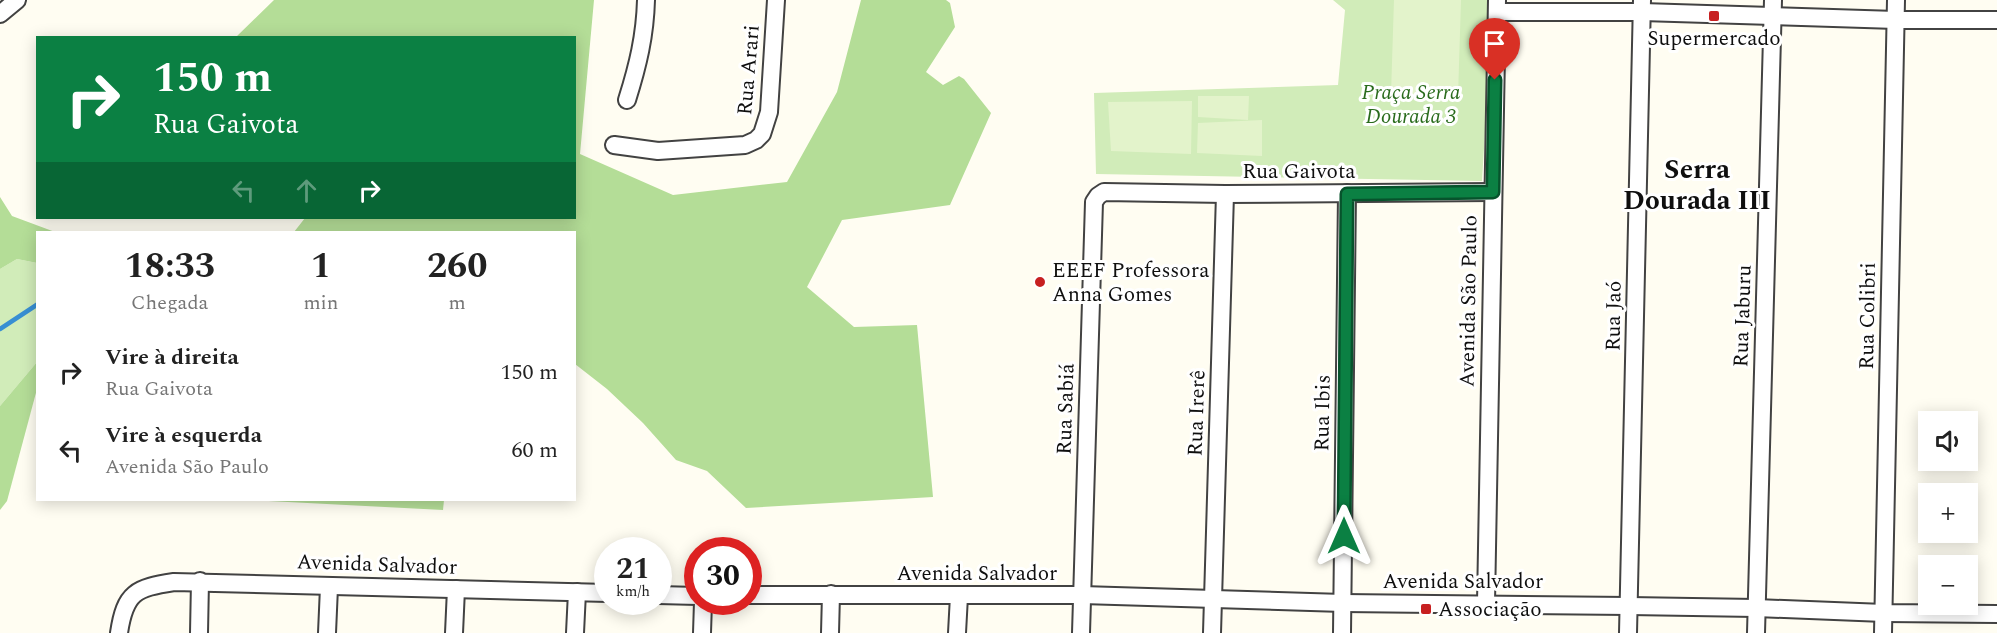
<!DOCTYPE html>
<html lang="pt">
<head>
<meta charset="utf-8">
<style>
  :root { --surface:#fff; --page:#f6f6f6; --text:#222; --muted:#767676 }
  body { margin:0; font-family:Spectral,serif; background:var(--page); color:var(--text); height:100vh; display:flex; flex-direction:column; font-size:22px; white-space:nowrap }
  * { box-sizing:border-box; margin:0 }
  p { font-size:20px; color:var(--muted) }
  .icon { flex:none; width:33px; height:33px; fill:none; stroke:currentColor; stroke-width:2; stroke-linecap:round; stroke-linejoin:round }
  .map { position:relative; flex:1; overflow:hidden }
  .sheet { position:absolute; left:36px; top:231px; width:540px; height:270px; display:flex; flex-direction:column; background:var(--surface); border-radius:0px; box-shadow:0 3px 15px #0003 }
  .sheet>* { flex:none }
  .hud { position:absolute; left:36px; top:36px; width:540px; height:183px; border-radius:0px; box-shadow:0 3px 15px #0003; background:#0b8043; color:#fff; overflow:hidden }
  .tools { position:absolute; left:1918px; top:411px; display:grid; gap:12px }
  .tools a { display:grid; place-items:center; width:60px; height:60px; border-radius:0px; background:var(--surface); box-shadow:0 3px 15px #0003; font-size:30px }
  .speed { position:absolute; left:594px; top:537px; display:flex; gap:12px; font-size:30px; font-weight:700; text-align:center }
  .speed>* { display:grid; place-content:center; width:78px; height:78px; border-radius:50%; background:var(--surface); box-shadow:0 3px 15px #0003; line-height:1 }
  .speed small { font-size:15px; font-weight:400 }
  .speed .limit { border:9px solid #d22; background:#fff; color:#111 }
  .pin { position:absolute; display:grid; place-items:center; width:51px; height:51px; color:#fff; margin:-62px -26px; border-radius:50% 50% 50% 0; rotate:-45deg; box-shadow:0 0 6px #0007 }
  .pin .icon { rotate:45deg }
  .me { position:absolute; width:66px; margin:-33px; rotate:0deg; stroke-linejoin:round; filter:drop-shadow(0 0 4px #0008) }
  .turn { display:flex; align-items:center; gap:21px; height:126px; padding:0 18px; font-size:27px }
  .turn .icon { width:78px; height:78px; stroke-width:2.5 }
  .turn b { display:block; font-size:42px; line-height:51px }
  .lanes { display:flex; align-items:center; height:57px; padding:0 18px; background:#0003; justify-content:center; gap:30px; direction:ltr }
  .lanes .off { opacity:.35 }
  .eta { display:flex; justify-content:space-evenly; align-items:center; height:102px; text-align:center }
  .eta b { font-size:36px; font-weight:700; line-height:42px }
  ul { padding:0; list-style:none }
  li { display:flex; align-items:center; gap:18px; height:78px; padding:0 18px }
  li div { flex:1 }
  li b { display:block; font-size:22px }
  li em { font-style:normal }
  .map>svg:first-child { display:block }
</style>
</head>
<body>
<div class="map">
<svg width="1997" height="633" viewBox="0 0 1997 633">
  <rect width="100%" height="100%" fill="#fffdf2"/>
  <g fill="#d1ecb9">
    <polygon points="1333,0 1493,0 1482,181 1096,174 1094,93 1338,85 1345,10"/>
    <polygon points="17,259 37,263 37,362 0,406 0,269"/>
  </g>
  <g fill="#b4dd97">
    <polygon points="274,0 594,0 580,154 673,195 787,182 837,92 861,0 946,0 950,3 955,27 926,72 943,85 959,76 964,79 991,113 950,205 842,220 807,287 854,327 917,325 933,497 746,508 707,471 676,460 643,423 607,389 575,364 574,232 294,232 305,218 574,218 574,38 236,37"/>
    <polygon points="0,197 12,216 55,232 38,232 37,263 17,259 0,269"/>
    <polygon points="37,362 37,389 7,501 0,510 0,406"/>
    <polygon points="251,500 444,500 443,510"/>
  </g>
  <g fill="#e3f3cb">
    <polygon points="1394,0 1461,0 1458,97 1391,94"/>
    <polygon points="1198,96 1249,96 1248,120 1198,117"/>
    <polygon points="1192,101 1191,154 1111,151 1108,102"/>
    <polygon points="1262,120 1262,156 1197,153 1198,123"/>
  </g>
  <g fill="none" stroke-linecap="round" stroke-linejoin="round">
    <polyline stroke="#388fd3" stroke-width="4.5" points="0,329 38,304"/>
    <g stroke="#424242" stroke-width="20">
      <g id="minor">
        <polyline points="1497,12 1642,12 1896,20 1997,20"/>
        <polyline points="0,14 17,0"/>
        <path d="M 627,100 C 638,65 645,36 646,0"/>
        <polyline points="614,145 658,151 745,145 756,140 762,134 769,112 776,0"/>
        <polyline points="658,595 698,596"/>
        <polyline points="748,595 1082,595 1343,603 1629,606 1756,608 1884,613 1997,614"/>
        <polyline points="1486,603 1497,0"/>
        <path d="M 119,633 C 125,592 136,588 174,582 L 608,593"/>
        <polyline points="199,633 200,581"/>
        <polyline points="327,633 329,587"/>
        <polyline points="454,633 456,589"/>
        <polyline points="575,633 577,592"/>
        <polyline points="702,633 703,602"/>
        <polyline points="830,633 831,594"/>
        <polyline points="957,633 959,596"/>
        <polyline points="1081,633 1094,202 1098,196 1104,192 1225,194 1493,192"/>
        <polyline points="1212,633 1225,194"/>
        <polyline points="1342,633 1347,193"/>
        <polyline points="1628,633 1642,0"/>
        <polyline points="1756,633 1773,0"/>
        <polyline points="1883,633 1896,0"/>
      </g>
    </g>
    <use href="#minor" stroke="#fff" stroke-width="16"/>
  </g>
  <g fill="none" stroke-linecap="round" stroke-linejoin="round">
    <g stroke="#07532c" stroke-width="15">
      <polyline id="route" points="1344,536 1347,194 1493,192 1495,80"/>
    </g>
    <use href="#route" stroke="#0b8043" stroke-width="10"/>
  </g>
  <g fill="#c72021" stroke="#fff" stroke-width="2">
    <rect x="1708" y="10" width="12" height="12" rx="3"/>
    <circle cx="1040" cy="282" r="6"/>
    <rect x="1420" y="603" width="12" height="12" rx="3"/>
  </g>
  <g text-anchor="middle" stroke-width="6" stroke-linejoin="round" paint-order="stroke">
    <g font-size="21" fill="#0f0f0f" stroke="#fff" text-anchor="start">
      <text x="1714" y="45" text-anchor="middle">Supermercado</text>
      <text x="1052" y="277">EEEF Professora<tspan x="1052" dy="24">Anna Gomes</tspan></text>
      <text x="1438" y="616">Associação</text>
    </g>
    <g font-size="21" fill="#0f0f0f" stroke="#fff">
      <text transform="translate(748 70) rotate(-85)" y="7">Rua Arari</text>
      <text x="1299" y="178">Rua Gaivota</text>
      <text transform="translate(1468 301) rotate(-89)" y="7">Avenida São Paulo</text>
      <text transform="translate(1613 316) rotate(-89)" y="7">Rua Jaó</text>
      <text transform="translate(1742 316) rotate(-88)" y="7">Rua Jaburu</text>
      <text transform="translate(1867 316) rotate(-89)" y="7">Rua Colibri</text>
      <text transform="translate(1065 409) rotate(-88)" y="7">Rua Sabiá</text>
      <text transform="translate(1196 413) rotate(-88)" y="7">Rua Irerê</text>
      <text transform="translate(1322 413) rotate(-89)" y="7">Rua Ibis</text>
      <text transform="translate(377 564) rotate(2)" y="7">Avenida Salvador</text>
      <text x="977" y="580">Avenida Salvador</text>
      <text x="1463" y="588">Avenida Salvador</text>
    </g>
    <g font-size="21" font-style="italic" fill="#296b1c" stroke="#fff">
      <text x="1411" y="99">Praça Serra<tspan x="1411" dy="24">Dourada 3</tspan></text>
    </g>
    <g font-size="27" font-weight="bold" fill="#0f0f0f" stroke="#fff">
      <text x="1697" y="178">Serra<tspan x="1697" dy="31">Dourada III</tspan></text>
    </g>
  </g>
</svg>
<div class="tools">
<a><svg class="icon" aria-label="sound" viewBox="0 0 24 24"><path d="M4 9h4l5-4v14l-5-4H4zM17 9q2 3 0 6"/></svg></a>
<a>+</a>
<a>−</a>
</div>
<div class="speed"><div>21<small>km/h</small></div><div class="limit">30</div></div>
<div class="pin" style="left:1495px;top:80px;background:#d93025"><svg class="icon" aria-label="arrive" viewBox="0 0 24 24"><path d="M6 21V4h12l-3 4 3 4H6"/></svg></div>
<svg class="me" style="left:1344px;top:536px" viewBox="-20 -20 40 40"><path d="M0-17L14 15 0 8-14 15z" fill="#0b8043" stroke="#fff" stroke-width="4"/></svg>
<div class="hud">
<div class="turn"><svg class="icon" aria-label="right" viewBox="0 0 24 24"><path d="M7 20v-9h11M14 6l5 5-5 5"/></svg><div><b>150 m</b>Rua Gaivota</div></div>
<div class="lanes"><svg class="icon off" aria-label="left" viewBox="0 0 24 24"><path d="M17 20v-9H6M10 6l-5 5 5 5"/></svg><svg class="icon off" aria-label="ahead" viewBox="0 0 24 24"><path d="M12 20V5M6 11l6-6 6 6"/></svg><svg class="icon" aria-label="right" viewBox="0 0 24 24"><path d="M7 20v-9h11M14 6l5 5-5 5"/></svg></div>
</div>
<section class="sheet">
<div class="eta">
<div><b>18:33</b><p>Chegada</p></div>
<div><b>1</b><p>min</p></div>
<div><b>260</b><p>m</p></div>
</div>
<ul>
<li><svg class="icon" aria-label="right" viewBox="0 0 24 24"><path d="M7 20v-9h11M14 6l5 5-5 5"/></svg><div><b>Vire à direita</b><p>Rua Gaivota</p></div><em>150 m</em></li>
<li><svg class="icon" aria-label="left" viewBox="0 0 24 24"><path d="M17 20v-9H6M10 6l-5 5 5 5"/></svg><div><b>Vire à esquerda</b><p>Avenida São Paulo</p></div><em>60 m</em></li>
</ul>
</section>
</div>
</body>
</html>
